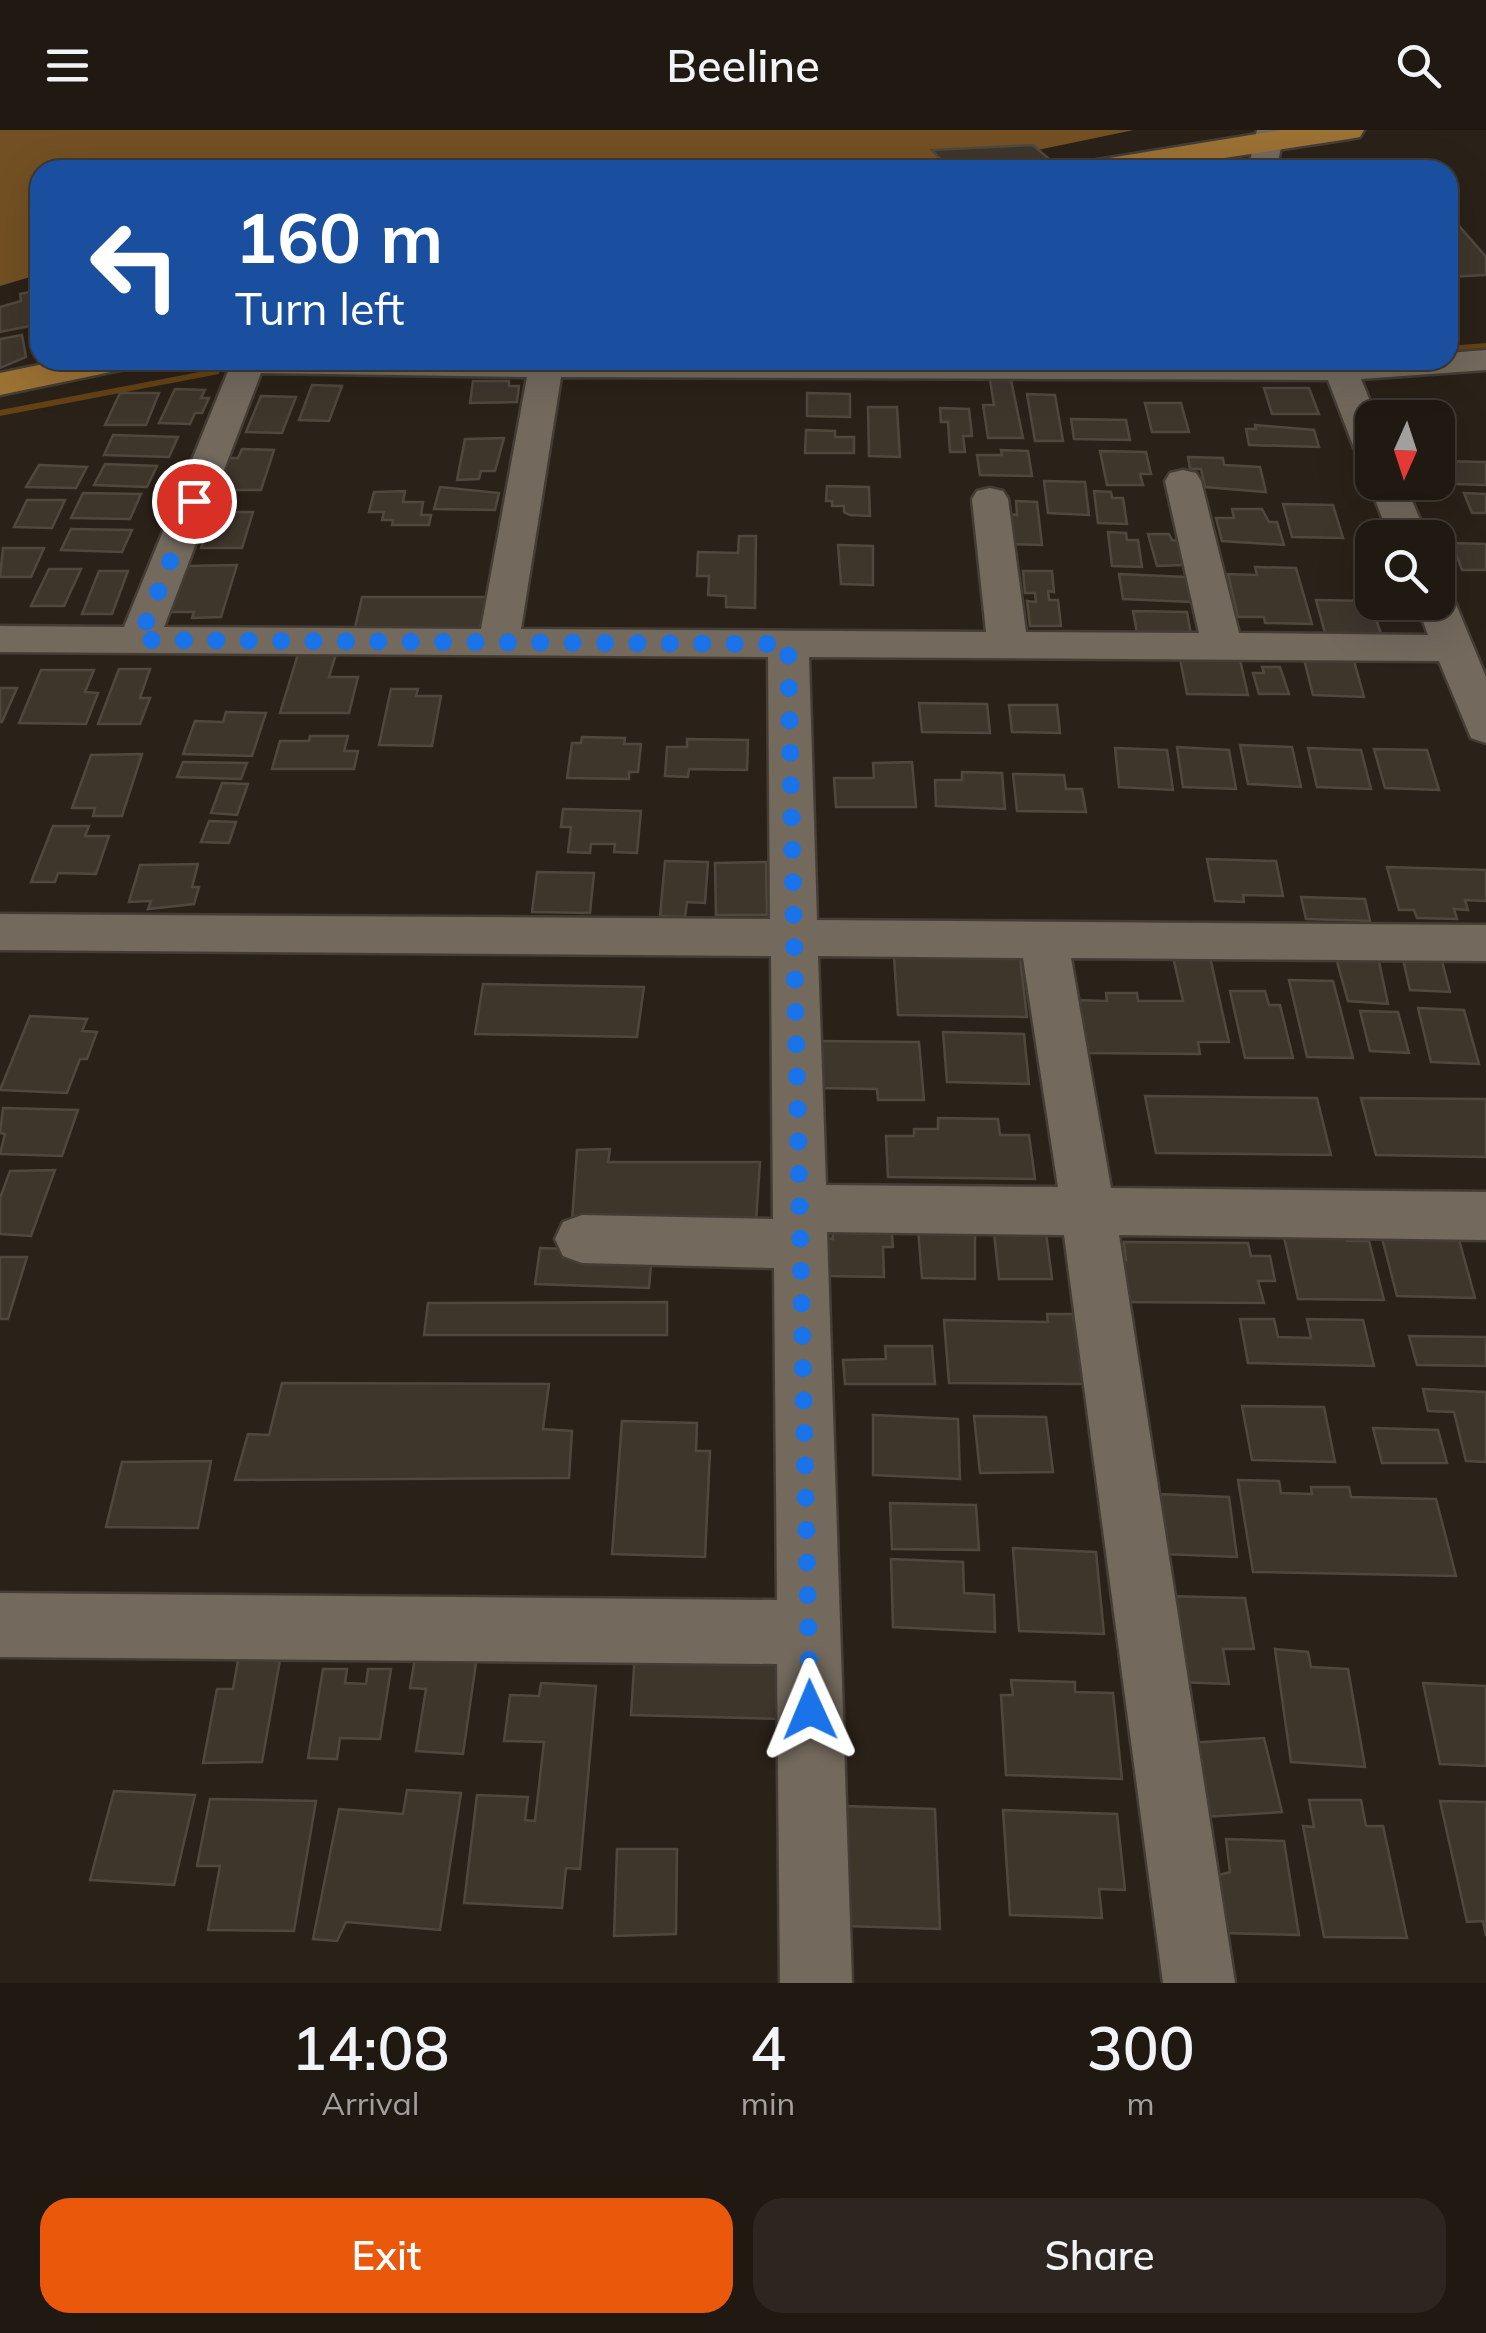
<!DOCTYPE html>
<html lang="en">
<head>
<meta charset="utf-8">
<style>
  :root { --surface:#201912; --page:#2d2620; --text:#f1f3f6; --muted:#a2a09f; --line:#3d3832; --accent:#ea580c }
  body { margin:0; font-family:Mulish,sans-serif; background:var(--page); color:var(--text); height:100vh; display:flex; flex-direction:column; font-size:38px; white-space:nowrap }
  * { box-sizing:border-box; margin:0 }
  p { font-size:32px; color:var(--muted) }
  .icon { flex:none; width:55px; height:55px; fill:none; stroke:currentColor; stroke-width:2; stroke-linecap:round; stroke-linejoin:round }
  .map { position:relative; height:1853px; overflow:hidden }
  .side { display:flex; flex-direction:column; background:var(--surface); flex:1 }
  .side>* { flex:none }
  .hud { position:absolute; left:30px; top:30px; width:1428px; height:210px; border-radius:30px; box-shadow:0 10px 40px #0002,0 0 0 2px var(--line); background:#1a4fa0; color:#fff; overflow:hidden }
  .needle { width:65px; rotate:183deg }
  .fabs { position:absolute; left:1355px; top:270px; display:grid; gap:20px }
  .fabs a { display:grid; place-items:center; width:100px; height:100px; border-radius:20px; background:var(--surface); box-shadow:0 10px 40px #0002,0 0 0 2px var(--line); font-size:50px }
  .pin { position:absolute; display:grid; place-items:center; width:85px; height:85px; color:#fff; margin:-42px; border:5px solid #fff; border-radius:50%; box-shadow:0 2px 10px #0007 }
  .me { position:absolute; width:110px; margin:-55px; rotate:359deg; stroke-linejoin:round; filter:drop-shadow(0 0 8px #0008) }
  .turn { display:flex; align-items:center; gap:35px; height:210px; padding:0 40px; font-size:45px }
  .turn .icon { width:130px; height:130px; stroke-width:2.5 }
  .turn b { display:block; font-size:70px; line-height:85px }
  .eta { display:flex; justify-content:space-evenly; align-items:center; height:170px; text-align:center }
  .eta b { font-size:60px; font-weight:600; line-height:70px }
  .button { display:flex; gap:20px; margin-top:auto; padding:20px 40px }
  .button a { flex:1; height:115px; border-radius:30px; background:var(--accent); color:#fff; font-size:40px; font-weight:600; line-height:115px; text-align:center }
  .button a+a { background:var(--page); color:var(--text) }
  header { display:flex; justify-content:space-between; align-items:center; height:130px; padding:0 40px; background:var(--surface); font-size:45px; font-weight:600 }
  .map>svg:first-child { display:block }
</style>
</head>
<body>
<header><svg class="icon" aria-label="menu" viewBox="0 0 24 24"><path d="M4 6h16M4 12h16M4 18h16"/></svg>Beeline<svg class="icon" aria-label="search" viewBox="0 0 24 24"><circle cx="10" cy="10" r="6"/><path d="M15 15l6 6"/></svg></header>
<div class="map">
<svg width="1486" height="1853" viewBox="0 0 1486 1853">
  <rect width="100%" height="100%" fill="#2a2118"/>
  <polygon fill="#725023" points="0,0 1134,0 942,40 40,40 40,144 0,156"/>
  <g fill="none" stroke-linecap="round" stroke-linejoin="round">
    <g fill="#644215" fill-rule="evenodd">
      <polygon points="1486,213 1486,219 1448,222 1448,216"/>
      <polygon points="215,239 219,240 219,244 0,286 0,280"/>
    </g>
  </g>
  <g fill="#3e352b" stroke="#51483d" stroke-width="2.5">
    <polygon points="1033,15 1057,36 1035,40 951,40 932,20"/>
    <polygon points="1448,83 1486,127 1486,145 1448,147"/>
    <polygon points="40,160 40,194 0,202 0,177 21,171 20,164"/>
    <polygon points="22,205 26,227 0,238 0,209"/>
    <polygon points="990,250 1011,250 1023,308 988,308 983,275 994,275"/>
    <polygon points="473,251 509,251 509,256 519,256 517,272 470,273"/>
    <polygon points="312,255 342,256 329,291 299,290"/>
    <polygon points="1264,258 1309,258 1319,284 1272,284"/>
    <polygon points="175,259 205,260 201,268 209,268 202,283 195,283 190,294 159,293"/>
    <polygon points="120,263 159,263 146,295 105,295"/>
    <polygon points="807,263 850,264 850,287 807,286"/>
    <polygon points="1027,264 1055,265 1063,311 1035,311"/>
    <polygon points="261,266 296,267 282,303 246,302"/>
    <polygon points="1145,273 1181,273 1189,302 1152,302"/>
    <polygon points="868,277 897,277 900,327 869,326"/>
    <polygon points="940,278 969,279 972,306 963,306 965,322 950,322 948,292 941,292"/>
    <polygon points="1071,289 1126,290 1130,310 1074,309"/>
    <polygon points="1255,295 1314,300 1319,317 1249,315 1246,299 1256,299"/>
    <polygon points="806,300 835,301 835,307 854,307 854,323 805,323"/>
    <polygon points="113,305 178,307 169,327 104,325"/>
    <polygon points="504,308 495,341 481,341 479,349 457,350 465,309"/>
    <polygon points="242,319 274,320 261,360 210,360 222,328 238,328"/>
    <polygon points="1001,320 1028,321 1032,346 980,345 977,325 1002,325"/>
    <polygon points="1100,321 1146,322 1151,344 1140,344 1143,355 1107,355"/>
    <polygon points="1188,327 1223,328 1224,335 1260,337 1266,362 1205,357 1201,339 1190,339"/>
    <polygon points="1438,331 1486,332 1486,355 1423,353 1438,352"/>
    <polygon points="105,334 157,336 147,357 94,355"/>
    <polygon points="39,335 87,337 76,358 26,357"/>
    <polygon points="1044,351 1085,352 1089,385 1048,383"/>
    <polygon points="827,356 869,357 870,386 850,385 844,382 844,376 832,376 832,371 826,371"/>
    <polygon points="440,357 499,363 495,380 434,379"/>
    <polygon points="405,361 403,372 423,372 421,385 431,385 429,395 392,395 393,390 382,390 384,382 369,382 374,362"/>
    <polygon points="1094,361 1111,362 1112,368 1123,368 1127,394 1098,393"/>
    <polygon points="83,363 141,364 130,389 71,388"/>
    <polygon points="1464,363 1486,364 1486,383 1472,383"/>
    <polygon points="27,370 65,370 52,398 14,397"/>
    <polygon points="1016,371 1037,372 1042,415 1011,414 1009,384 1017,385"/>
    <polygon points="1283,374 1333,375 1343,408 1292,407"/>
    <polygon points="1232,379 1262,379 1269,392 1277,392 1284,415 1222,411 1216,388 1234,388"/>
    <polygon points="204,382 253,382 242,418 201,418 205,407 196,407"/>
    <polygon points="71,399 132,400 122,422 61,420"/>
    <polygon points="1108,402 1126,403 1127,410 1138,410 1142,437 1112,436"/>
    <polygon points="1148,404 1169,404 1172,410 1178,411 1185,435 1157,436"/>
    <polygon points="739,406 756,406 755,478 726,477 726,466 708,465 709,446 697,446 698,422 738,423"/>
    <polygon points="1452,413 1486,414 1486,440 1462,440"/>
    <polygon points="838,415 873,416 873,455 841,454"/>
    <polygon points="3,418 44,418 31,447 0,447"/>
    <polygon points="237,435 221,487 192,488 194,482 170,482 186,436"/>
    <polygon points="1255,437 1296,438 1312,494 1265,493 1264,487 1238,487 1228,444 1257,445"/>
    <polygon points="49,439 81,439 64,476 31,476"/>
    <polygon points="99,441 128,441 112,484 82,484"/>
    <polygon points="1023,441 1052,441 1054,462 1048,461 1049,470 1058,470 1061,496 1030,496 1027,471 1036,472 1035,463 1025,463"/>
    <polygon points="1119,444 1187,447 1191,472 1123,469"/>
    <polygon points="362,467 487,467 481,502 354,502"/>
    <polygon points="1316,470 1370,471 1381,504 1325,503"/>
    <polygon points="1133,481 1187,482 1191,505 1137,503"/>
    <polygon points="326,519 324,524 336,524 329,547 358,547 349,583 280,583 298,524"/>
    <polygon points="1180,529 1240,530 1248,565 1187,564"/>
    <polygon points="1304,529 1354,531 1364,567 1313,565"/>
    <polygon points="1262,537 1280,537 1289,564 1259,564 1253,543 1264,543"/>
    <polygon points="119,539 150,539 140,568 150,568 140,594 98,594"/>
    <polygon points="41,540 94,540 85,562 98,563 86,594 19,593"/>
    <polygon points="0,558 17,558 2,592 0,592"/>
    <polygon points="391,559 418,559 416,566 441,566 432,616 379,615"/>
    <polygon points="919,573 987,574 990,603 922,602"/>
    <polygon points="1009,575 1057,575 1060,603 1012,602"/>
    <polygon points="226,582 266,583 252,626 183,624 195,591 223,592"/>
    <polygon points="310,606 348,606 344,621 358,621 354,639 272,639 280,611 309,611"/>
    <polygon points="582,607 625,608 624,614 641,614 638,642 629,642 629,649 567,648 572,613 581,613"/>
    <polygon points="687,609 748,610 747,640 689,639 688,647 665,646 667,617 687,617"/>
    <polygon points="1240,615 1292,617 1301,657 1248,654"/>
    <polygon points="1177,617 1229,620 1236,659 1183,657"/>
    <polygon points="1115,618 1167,620 1173,660 1119,657"/>
    <polygon points="1308,618 1361,620 1371,659 1317,657"/>
    <polygon points="1374,619 1427,620 1439,660 1385,658"/>
    <polygon points="142,624 122,686 93,686 95,678 72,678 91,625"/>
    <polygon points="183,632 247,633 241,649 177,647"/>
    <polygon points="912,632 916,677 836,677 834,648 874,648 873,633"/>
    <polygon points="962,642 1002,643 1005,679 936,676 935,650 962,650"/>
    <polygon points="1013,644 1064,645 1066,659 1082,659 1086,682 1017,681"/>
    <polygon points="222,653 248,654 237,685 211,683"/>
    <polygon points="563,679 641,681 637,723 614,722 615,714 591,714 590,723 568,722 571,697 561,697"/>
    <polygon points="209,691 236,692 229,713 201,712"/>
    <polygon points="53,696 89,696 85,706 109,706 96,744 58,743 55,752 31,752"/>
    <polygon points="1207,729 1276,731 1283,766 1243,765 1244,772 1215,771"/>
    <polygon points="665,731 708,732 705,773 687,772 685,787 660,786"/>
    <polygon points="766,732 767,785 716,785 715,733"/>
    <polygon points="198,734 192,757 199,757 194,774 148,779 151,771 129,772 140,735"/>
    <polygon points="1387,737 1486,740 1486,771 1465,770 1468,780 1454,779 1457,789 1417,788 1414,780 1399,780"/>
    <polygon points="537,742 594,743 590,783 532,782"/>
    <polygon points="1301,767 1365,769 1370,791 1306,789"/>
    <polygon points="894,827 1020,828 1027,887 898,885"/>
    <polygon points="1173,827 1210,827 1229,912 1198,912 1200,924 1083,923 1074,870 1107,871 1106,863 1137,863 1138,871 1183,871"/>
    <polygon points="1378,827 1388,874 1348,871 1336,828"/>
    <polygon points="1403,829 1442,831 1450,862 1410,860"/>
    <polygon points="1289,850 1333,851 1353,928 1307,927"/>
    <polygon points="483,854 644,857 637,907 475,904"/>
    <polygon points="1230,861 1265,861 1269,875 1280,875 1293,928 1245,928"/>
    <polygon points="1418,878 1464,880 1479,934 1431,932"/>
    <polygon points="1360,881 1398,882 1409,923 1370,921"/>
    <polygon points="30,886 87,889 82,901 97,902 87,929 80,929 67,963 0,960"/>
    <polygon points="943,902 1024,904 1029,954 947,952"/>
    <polygon points="816,911 919,912 924,970 878,970 877,959 818,958"/>
    <polygon points="1145,966 1317,968 1331,1025 1156,1023"/>
    <polygon points="1361,968 1486,969 1486,1027 1376,1025"/>
    <polygon points="3,978 78,980 62,1026 0,1024 5,1004 0,1003"/>
    <polygon points="938,988 998,989 1000,1005 1029,1005 1035,1049 888,1047 886,1006 914,1006 914,999 938,999"/>
    <polygon points="610,1019 608,1032 760,1032 756,1092 572,1091 577,1020"/>
    <polygon points="55,1040 31,1106 0,1104 0,1068 10,1041"/>
    <polygon points="832,1094 891,1094 893,1117 883,1117 884,1147 826,1146 825,1108 833,1109"/>
    <polygon points="1045,1095 1052,1149 999,1149 994,1103"/>
    <polygon points="1344,1098 1347,1111 1369,1111 1384,1170 1298,1169 1284,1107"/>
    <polygon points="918,1099 975,1099 975,1149 922,1148"/>
    <polygon points="1381,1104 1458,1106 1475,1168 1397,1166"/>
    <polygon points="1124,1112 1248,1113 1251,1126 1270,1126 1275,1151 1258,1151 1264,1173 1117,1172 1110,1130 1126,1130"/>
    <polygon points="540,1118 652,1122 649,1158 535,1154"/>
    <polygon points="0,1127 27,1127 8,1189 0,1189"/>
    <polygon points="667,1172 667,1205 424,1205 428,1173"/>
    <polygon points="1047,1184 1073,1184 1083,1254 949,1253 944,1190 1048,1192"/>
    <polygon points="1240,1189 1274,1189 1278,1207 1311,1208 1307,1189 1363,1190 1374,1236 1248,1233"/>
    <polygon points="1409,1206 1486,1207 1486,1236 1417,1235"/>
    <polygon points="885,1216 932,1216 935,1254 845,1254 843,1230 886,1229"/>
    <polygon points="282,1253 549,1254 543,1299 572,1301 569,1348 235,1350 248,1304 269,1305"/>
    <polygon points="1423,1259 1486,1262 1486,1332 1466,1331 1454,1282 1428,1281"/>
    <polygon points="1242,1276 1324,1277 1335,1332 1252,1330"/>
    <polygon points="873,1285 958,1289 960,1349 873,1345"/>
    <polygon points="974,1286 1046,1287 1053,1342 980,1343"/>
    <polygon points="622,1291 697,1293 696,1321 710,1321 705,1427 612,1424"/>
    <polygon points="1373,1298 1438,1300 1447,1333 1382,1333"/>
    <polygon points="211,1331 198,1398 106,1397 122,1332"/>
    <polygon points="1238,1350 1279,1351 1281,1363 1312,1364 1311,1357 1349,1357 1351,1367 1436,1369 1456,1446 1253,1442"/>
    <polygon points="1158,1364 1229,1367 1237,1427 1164,1424"/>
    <polygon points="890,1373 976,1375 979,1420 892,1419"/>
    <polygon points="1013,1418 1096,1422 1104,1504 1019,1501"/>
    <polygon points="891,1429 963,1432 964,1463 994,1465 995,1502 893,1497"/>
    <polygon points="1164,1466 1245,1468 1254,1519 1223,1519 1229,1554 1176,1552"/>
    <polygon points="241,1513 283,1513 262,1632 203,1633 217,1559 233,1559"/>
    <polygon points="417,1516 478,1519 463,1624 416,1621 426,1559 410,1558"/>
    <polygon points="1275,1519 1308,1522 1311,1537 1348,1539 1365,1637 1291,1632"/>
    <polygon points="635,1522 784,1526 784,1589 631,1585"/>
    <polygon points="323,1539 347,1539 345,1553 366,1554 368,1539 391,1539 380,1609 340,1608 337,1629 308,1628"/>
    <polygon points="1011,1550 1075,1552 1075,1562 1113,1563 1122,1649 1006,1645 1001,1565 1013,1565"/>
    <polygon points="541,1553 596,1556 580,1739 566,1738 562,1778 464,1773 477,1665 528,1667 525,1690 535,1691 544,1612 504,1611 510,1565 539,1566"/>
    <polygon points="1423,1553 1486,1556 1486,1636 1440,1634"/>
    <polygon points="1264,1608 1282,1682 1204,1687 1189,1613"/>
    <polygon points="407,1660 461,1663 440,1800 346,1792 337,1811 313,1809 339,1679 403,1684"/>
    <polygon points="114,1661 195,1665 174,1755 90,1750"/>
    <polygon points="210,1669 316,1671 294,1801 208,1800 220,1736 197,1736"/>
    <polygon points="1309,1670 1361,1670 1366,1696 1383,1696 1407,1808 1324,1807 1303,1696 1314,1697"/>
    <polygon points="1440,1671 1486,1672 1486,1806 1483,1791 1467,1792"/>
    <polygon points="844,1676 935,1679 940,1799 845,1796"/>
    <polygon points="1003,1680 1117,1684 1125,1760 1099,1759 1102,1788 1010,1785"/>
    <polygon points="1226,1709 1284,1711 1299,1805 1220,1803 1212,1747 1230,1742"/>
    <polygon points="617,1719 677,1719 676,1804 614,1806"/>
  </g>
  <g fill="none" stroke-linecap="round" stroke-linejoin="round">
    <g stroke="#443d36" stroke-width="5">
      <g id="minor">
        <polygon points="1257,0 1285,0 1276,40 1248,40"/>
        <path d="M 1486,220 L 1486,240 L 1361,249 L 1377,288 L 1372,288 L 1372,329 L 1359,326 L 1354,318 L 1328,250 L 561,247 L 521,499 L 986,502 L 972,369 L 977,361 L 990,358 L 1003,361 L 1008,369 L 1026,502 L 1199,503 L 1165,351 L 1170,343 L 1183,340 L 1196,343 L 1201,351 L 1239,503 L 1428,505 L 1416,472 L 1438,472 L 1438,460 L 1449,463 L 1455,472 L 1486,547 L 1486,613 L 1471,608 L 1439,531 L 809,527 L 817,790 L 1486,795 L 1486,831 L 1071,828 L 1111,1058 L 1486,1062 L 1486,1110 L 1119,1105 L 1235,1853 L 1163,1853 L 1064,1105 L 827,1102 L 852,1853 L 780,1853 L 777,1534 L 0,1527 L 0,1463 L 777,1470 L 774,1138 L 582,1133 L 563,1126 L 555,1109 L 563,1092 L 582,1085 L 773,1089 L 771,826 L 0,820 L 0,784 L 770,789 L 768,527 L 0,522 L 0,496 L 124,497 L 229,239 L 217,230 L 1448,230 L 1448,223 ZM 261,243 L 527,247 L 481,499 L 164,497 ZM 818,826 L 1023,828 L 1058,1057 L 826,1055 Z"/>
        <polygon points="1372,345 1372,352 1404,352 1428,408 1390,408 1368,352"/>
      </g>
    </g>
    <g stroke="#443d36" stroke-width="5">
      <g id="major">
        <polygon points="1282,0 1364,0 1360,7 1349,9 1145,40 1081,40 1086,33 1097,30"/>
        <polygon points="63,230 135,230 130,238 0,265 0,243"/>
      </g>
    </g>
    <use href="#minor" fill="#73695d" fill-rule="evenodd"/>
    <use href="#major" fill="#9b7134" fill-rule="evenodd"/>
  </g>
  <g fill="none" stroke-linecap="round" stroke-linejoin="round">
    <polyline stroke="#1a73e8" stroke-width="18" stroke-dasharray="0 32.4" points="194,371 139,510 788,514 810,1580"/>
  </g>
</svg>
<div class="fabs">
<a><svg class="needle" viewBox="-14 -14 28 28"><path d="M0-13l5 13h-10z" fill="#e53935"/><path d="M0 13l5-13h-10z" fill="#a2a09f"/></svg></a>
<a><svg class="icon" aria-label="search" viewBox="0 0 24 24"><circle cx="10" cy="10" r="6"/><path d="M15 15l6 6"/></svg></a>
</div>
<div class="pin" style="left:194px;top:371px;background:#d93025"><svg class="icon" aria-label="arrive" viewBox="0 0 24 24"><path d="M6 21V4h12l-3 4 3 4H6"/></svg></div>
<svg class="me" style="left:810px;top:1580px" viewBox="-20 -20 40 40"><path d="M0-17L14 15 0 8-14 15z" fill="#1a73e8" stroke="#fff" stroke-width="4"/></svg>
<div class="hud">
<div class="turn"><svg class="icon" aria-label="left" viewBox="0 0 24 24"><path d="M17 20v-9H6M10 6l-5 5 5 5"/></svg><div><b>160 m</b>Turn left</div></div>
</div>
</div>
<section class="side">
<div class="eta">
<div><b>14:08</b><p>Arrival</p></div>
<div><b>4</b><p>min</p></div>
<div><b>300</b><p>m</p></div>
</div>
<div class="button"><a>Exit</a><a>Share</a></div>
</section>
</body>
</html>
